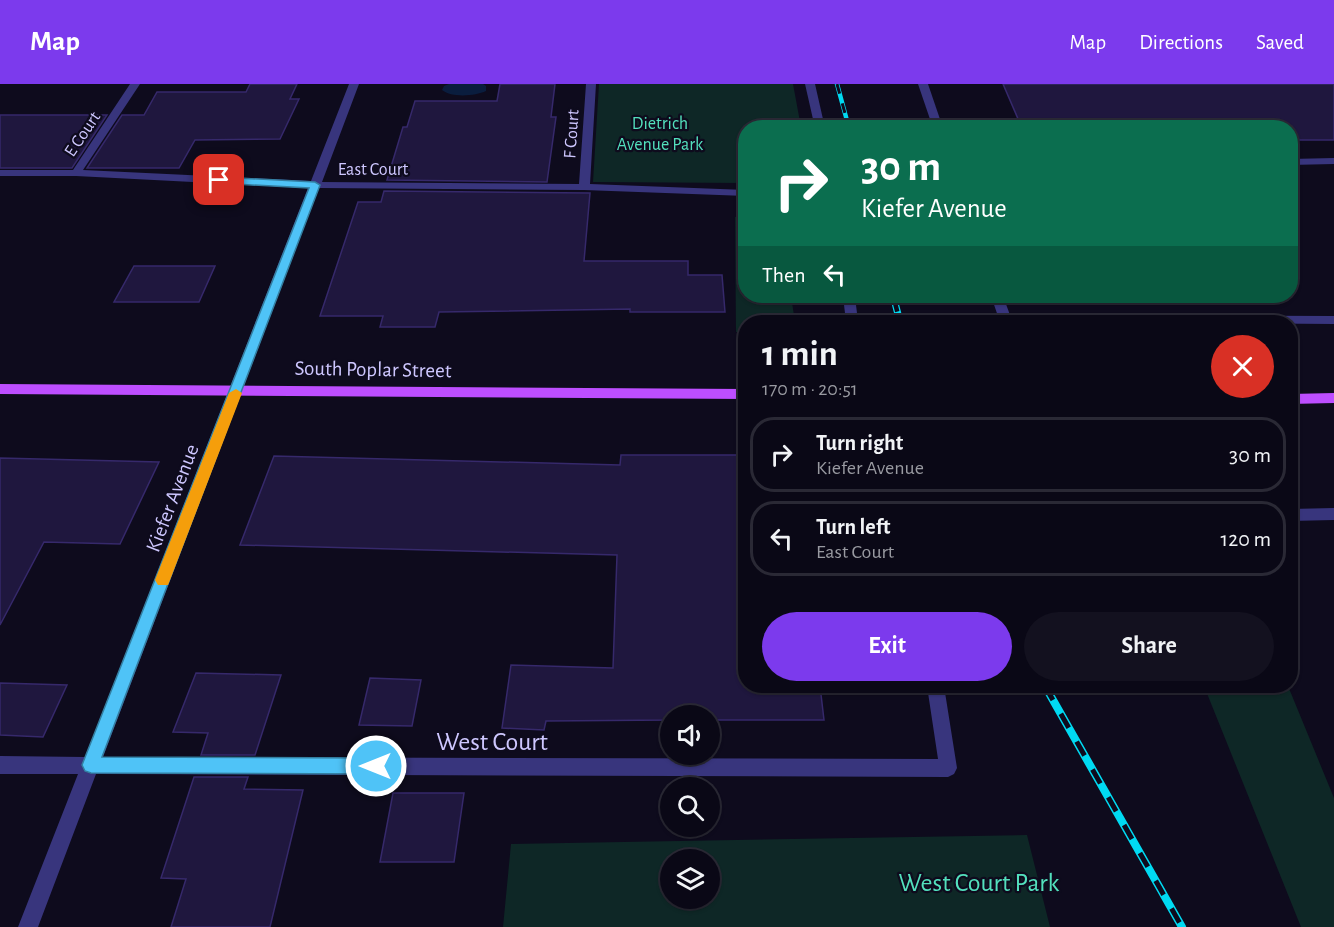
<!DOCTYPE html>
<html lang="en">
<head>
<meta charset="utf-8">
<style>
  :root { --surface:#0a0816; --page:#13111f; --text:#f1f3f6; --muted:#999aa1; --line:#2a2935; --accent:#7c3aed }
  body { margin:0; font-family:"Alegreya Sans",sans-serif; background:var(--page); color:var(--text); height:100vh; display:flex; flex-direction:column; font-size:22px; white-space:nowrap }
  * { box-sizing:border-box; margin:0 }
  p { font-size:20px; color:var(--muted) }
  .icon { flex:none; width:33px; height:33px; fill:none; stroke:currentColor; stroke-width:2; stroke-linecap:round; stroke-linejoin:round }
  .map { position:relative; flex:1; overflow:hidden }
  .drawer { position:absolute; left:738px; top:231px; width:560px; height:378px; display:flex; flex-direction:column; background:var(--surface); border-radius:24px; box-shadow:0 2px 4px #0004,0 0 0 2px var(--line) }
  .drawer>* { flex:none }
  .guide { position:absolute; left:738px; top:36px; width:560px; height:183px; border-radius:24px; box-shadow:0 2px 4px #0004,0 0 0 2px var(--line); background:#0b6e4f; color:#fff; overflow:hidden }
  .buttons { position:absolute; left:660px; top:621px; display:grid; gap:12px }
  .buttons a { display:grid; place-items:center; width:60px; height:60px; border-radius:50%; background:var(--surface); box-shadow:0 2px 4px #0004,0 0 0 2px var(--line); font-size:30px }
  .pin { position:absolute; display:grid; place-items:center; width:51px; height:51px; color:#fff; margin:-26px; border-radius:12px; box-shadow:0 3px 9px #0006 }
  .me { position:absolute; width:66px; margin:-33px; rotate:270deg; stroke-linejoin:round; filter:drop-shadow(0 0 4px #0008) }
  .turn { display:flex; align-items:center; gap:21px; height:126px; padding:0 24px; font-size:27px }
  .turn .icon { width:78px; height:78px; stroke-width:2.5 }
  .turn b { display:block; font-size:42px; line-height:51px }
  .then { display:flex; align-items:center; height:57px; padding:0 24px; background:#0003; gap:12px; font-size:22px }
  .round { display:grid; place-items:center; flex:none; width:63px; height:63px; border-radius:32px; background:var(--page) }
  .summary { display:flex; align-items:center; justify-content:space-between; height:102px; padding:0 24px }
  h1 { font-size:36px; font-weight:700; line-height:45px }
  .primary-button { display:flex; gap:12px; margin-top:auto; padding:12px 24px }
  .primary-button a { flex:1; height:69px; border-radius:36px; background:var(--accent); color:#fff; font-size:24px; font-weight:700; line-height:69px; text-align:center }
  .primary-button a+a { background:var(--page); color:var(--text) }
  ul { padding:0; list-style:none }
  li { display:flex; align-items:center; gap:18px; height:75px; margin:0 12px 9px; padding:0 12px; border:3px solid var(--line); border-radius:24px }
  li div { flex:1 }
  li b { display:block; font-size:22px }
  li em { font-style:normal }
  header { display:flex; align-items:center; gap:36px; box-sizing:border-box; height:84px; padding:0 30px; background:var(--accent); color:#fff }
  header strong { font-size:28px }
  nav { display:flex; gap:33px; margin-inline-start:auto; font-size:21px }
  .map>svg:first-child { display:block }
</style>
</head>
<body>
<header>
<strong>Map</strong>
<nav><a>Map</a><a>Directions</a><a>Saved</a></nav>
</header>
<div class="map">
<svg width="1334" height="843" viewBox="0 0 1334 843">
  <rect width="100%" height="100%" fill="#0e0b1d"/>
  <g fill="#0e2726" fill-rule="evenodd">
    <polygon points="599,0 793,0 801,43 746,44 745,99 593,98"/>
    <polygon points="735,133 745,133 746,212 791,212 795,238 746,238 745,248 736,248"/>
    <polygon points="1204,602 1288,602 1334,714 1334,843 1301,843"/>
    <path d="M 1027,751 L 1050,843 L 503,843 L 511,760 ZM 670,776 L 710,776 L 710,814 L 670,814 Z"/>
  </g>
  <path fill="#0a1d3e" d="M 449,0 L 483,0 L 486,2 L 486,7 C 475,12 452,14 442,6 L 444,2 Z"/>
  <g fill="#1f173e" stroke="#36296b" stroke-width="1.5">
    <polygon points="250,0 297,0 290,15 299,15 280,55 195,56 179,84 87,84 122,31 144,31 157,8 246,8"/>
    <polygon points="500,0 555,0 551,33 556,33 547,98 387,96 403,43 407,43 415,17 497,17"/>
    <polygon points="1003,0 1334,0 1334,56 1290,56 1290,44 1022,44"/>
    <polygon points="0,31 107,31 72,84 0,84"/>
    <polygon points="384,107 590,109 584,177 688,177 688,191 722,191 725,228 630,228 630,225 439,228 435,243 380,243 383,232 320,232 358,118 381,118"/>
    <polygon points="134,182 215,182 199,218 114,218"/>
    <polygon points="621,371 746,371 746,602 820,602 824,636 710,636 710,632 670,632 670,636 546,637 544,646 502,644 511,581 613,584 617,471 240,461 274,372 620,381"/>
    <polygon points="0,374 159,378 120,460 44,458 0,541"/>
    <polygon points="196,589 281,591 255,671 201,671 208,649 173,648"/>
    <polygon points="370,594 421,596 412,642 359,641"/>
    <polygon points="0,599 67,601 43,653 0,651"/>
    <polygon points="194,693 248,693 244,705 303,706 270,843 171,843 186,795 161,794"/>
    <polygon points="393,709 464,709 454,778 380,778"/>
  </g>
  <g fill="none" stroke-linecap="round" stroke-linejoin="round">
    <g fill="#38357d" fill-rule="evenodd">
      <polygon points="130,0 140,0 83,86 311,97 349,0 359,0 322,98 579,100 586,0 596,0 590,100 746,106 746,112 584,106 319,104 103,673 938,675 927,602 944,602 957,684 954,690 948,693 96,690 38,843 18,843 78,690 0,690 0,672 85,673 308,104 76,92 0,92 0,86 73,86"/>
      <polygon points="805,0 815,0 825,44 815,44"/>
      <polygon points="918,0 928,0 943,44 933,44"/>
      <polygon points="1334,74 1334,80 1290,81 1290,75"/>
      <polygon points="843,212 855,212 858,238 846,238"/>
      <polygon points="991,212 1003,212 1010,231 1334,232 1334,240 1000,238"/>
      <polygon points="1334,424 1334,436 1290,437 1290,425"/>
    </g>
    <g fill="#bd4eff" fill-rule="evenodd">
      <polygon points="0,300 746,305 746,315 0,310"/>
      <polygon points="1334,309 1334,319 1290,320 1290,310"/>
    </g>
    <g stroke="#00daf2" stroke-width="4.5">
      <g id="rail-far2">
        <polyline points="837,0 849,44"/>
        <polyline points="893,212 894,217"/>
      </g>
    </g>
    <g stroke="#00daf2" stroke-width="7">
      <polyline id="rail-far1" points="894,215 900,238"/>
    </g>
    <g stroke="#00daf2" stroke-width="8">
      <polyline id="rail" points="1045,602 1182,843"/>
    </g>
    <use href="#rail-far2" stroke="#0e0b1d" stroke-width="3" stroke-dasharray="10" stroke-linecap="butt"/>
    <use href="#rail-far1" stroke="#0e0b1d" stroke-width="4.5" stroke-dasharray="13" stroke-linecap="butt"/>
    <use href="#rail" stroke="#0e0b1d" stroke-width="5" stroke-dasharray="16" stroke-linecap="butt"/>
  </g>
  <polygon fill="#4fc3f7" stroke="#337fa1" stroke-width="1.5" points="219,93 315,98 320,101 102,673 376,674 382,676 385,682 382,688 376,690 91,689 85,687 82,681 309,104 216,99 214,96"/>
  <polygon fill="#f59e0b" points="236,305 242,309 170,496 168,501 158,501 155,496 229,309"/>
  <g text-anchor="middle" stroke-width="4.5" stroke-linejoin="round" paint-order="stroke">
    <g font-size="18" fill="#53e0bd" stroke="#0e0b1d">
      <text x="660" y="45">Dietrich<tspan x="660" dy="21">Avenue Park</tspan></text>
    </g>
    <g font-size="18" fill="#cec7ff" stroke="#0e0b1d">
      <text transform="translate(82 50) rotate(-56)" y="6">E Court</text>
      <text transform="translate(571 50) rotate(-86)" y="6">F Court</text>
      <text x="373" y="91">East Court</text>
    </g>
    <g font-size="21" fill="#cec7ff" stroke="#0e0b1d">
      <text transform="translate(373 285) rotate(1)" y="7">South Poplar Street</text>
      <text transform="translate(172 414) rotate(-69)" y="7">Kiefer Avenue</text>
    </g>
    <g font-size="26" fill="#cec7ff" stroke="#0e0b1d">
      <text x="492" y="666">West Court</text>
    </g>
    <g font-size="26" fill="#53e0bd" stroke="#0e0b1d">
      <text x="979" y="807">West Court Park</text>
    </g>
  </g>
</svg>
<div class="buttons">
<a><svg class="icon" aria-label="sound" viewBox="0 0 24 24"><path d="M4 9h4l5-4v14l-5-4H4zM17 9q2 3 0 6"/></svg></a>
<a><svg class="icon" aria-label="search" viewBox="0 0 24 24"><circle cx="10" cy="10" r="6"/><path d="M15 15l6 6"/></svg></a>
<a><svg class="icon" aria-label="layers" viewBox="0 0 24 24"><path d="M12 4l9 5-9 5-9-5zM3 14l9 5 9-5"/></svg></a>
</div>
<div class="pin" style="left:219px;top:96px;background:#d93025"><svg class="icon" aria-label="arrive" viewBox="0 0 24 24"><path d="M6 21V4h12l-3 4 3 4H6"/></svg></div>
<svg class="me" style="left:376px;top:682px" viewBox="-20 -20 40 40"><circle r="17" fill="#4fc3f7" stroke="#fff" stroke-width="3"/><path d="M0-11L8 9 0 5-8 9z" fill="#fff"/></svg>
<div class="guide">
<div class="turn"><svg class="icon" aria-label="right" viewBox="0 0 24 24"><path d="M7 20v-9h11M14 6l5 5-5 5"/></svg><div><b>30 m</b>Kiefer Avenue</div></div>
<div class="then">Then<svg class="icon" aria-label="left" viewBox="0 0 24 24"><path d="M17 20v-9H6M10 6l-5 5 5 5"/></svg></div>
</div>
<section class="drawer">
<div class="summary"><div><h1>1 min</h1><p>170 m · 20:51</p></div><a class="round" style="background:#d93025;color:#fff"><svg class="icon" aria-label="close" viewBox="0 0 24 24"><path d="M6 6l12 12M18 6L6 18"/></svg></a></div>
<ul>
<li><svg class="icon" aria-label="right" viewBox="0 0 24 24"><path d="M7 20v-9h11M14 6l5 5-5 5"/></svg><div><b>Turn right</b><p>Kiefer Avenue</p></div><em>30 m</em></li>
<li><svg class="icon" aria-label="left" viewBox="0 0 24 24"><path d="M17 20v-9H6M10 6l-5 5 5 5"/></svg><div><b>Turn left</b><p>East Court</p></div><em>120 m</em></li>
</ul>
<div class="primary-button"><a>Exit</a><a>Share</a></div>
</section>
</div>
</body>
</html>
